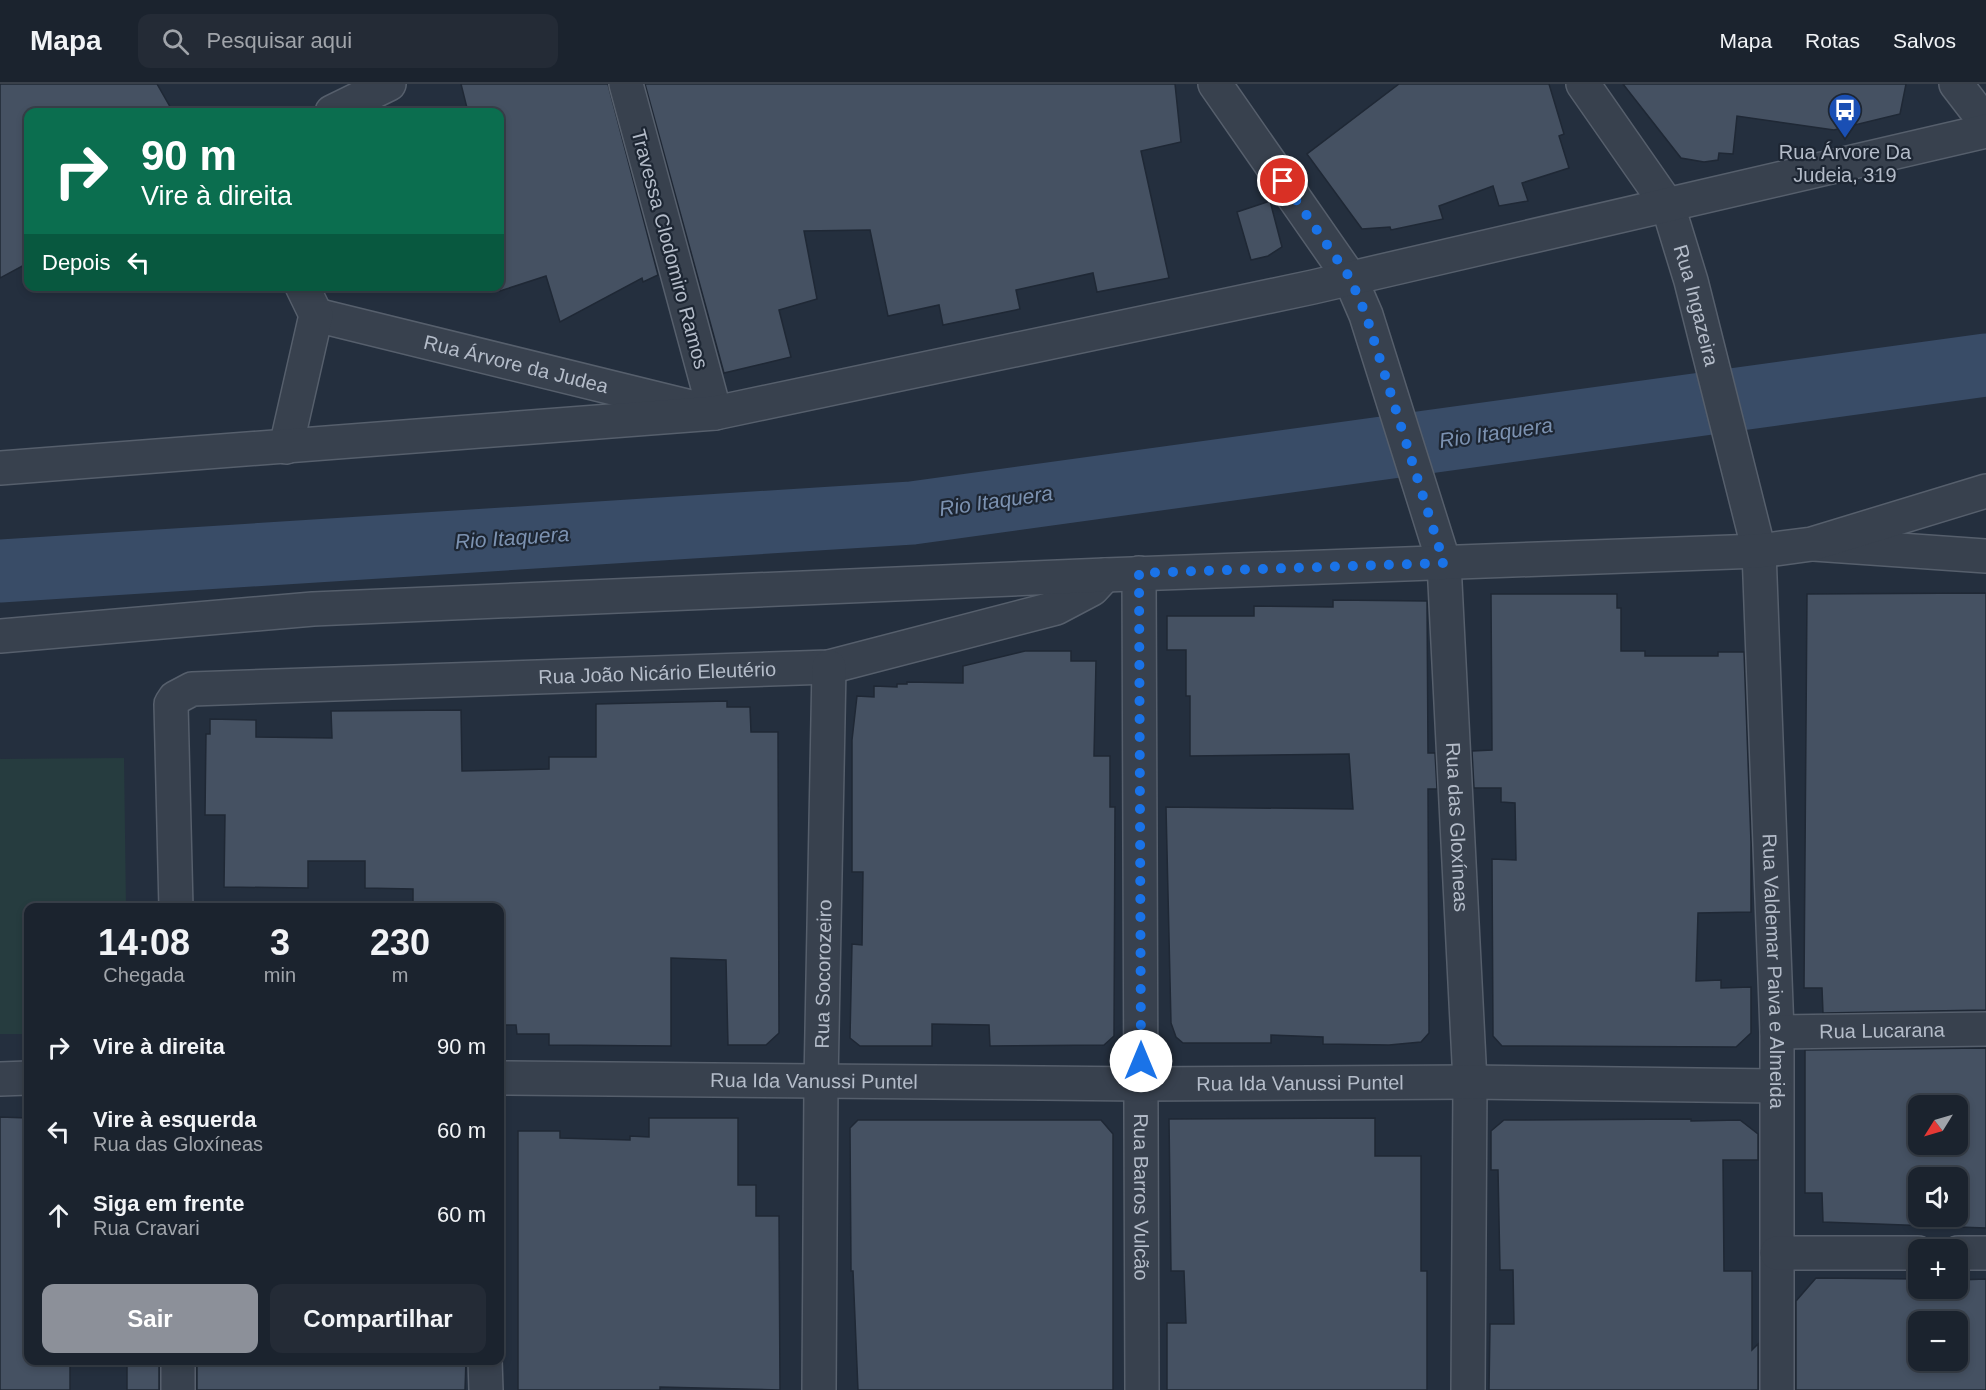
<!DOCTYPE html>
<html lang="pt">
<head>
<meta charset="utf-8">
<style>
  :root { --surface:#1b232e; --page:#242b36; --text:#f1f3f6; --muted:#a0a4aa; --line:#39404a; --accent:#8c9099 }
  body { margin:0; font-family:Arial,sans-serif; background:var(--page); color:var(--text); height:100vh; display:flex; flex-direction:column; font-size:22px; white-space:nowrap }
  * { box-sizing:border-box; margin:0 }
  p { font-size:20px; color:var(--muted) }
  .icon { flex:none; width:33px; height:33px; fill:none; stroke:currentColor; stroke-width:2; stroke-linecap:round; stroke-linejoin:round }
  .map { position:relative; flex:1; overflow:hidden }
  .drawer { position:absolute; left:24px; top:819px; width:480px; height:462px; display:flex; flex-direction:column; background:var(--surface); border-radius:12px; box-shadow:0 3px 9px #0003,0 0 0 2px var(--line) }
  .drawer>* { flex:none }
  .top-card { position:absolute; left:24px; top:24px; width:480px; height:183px; border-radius:12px; box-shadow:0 3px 9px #0003,0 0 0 2px var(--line); background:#0b6e4f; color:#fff; overflow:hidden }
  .needle { width:39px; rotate:233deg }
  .controls { position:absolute; left:1908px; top:1011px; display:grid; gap:12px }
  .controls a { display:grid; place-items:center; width:60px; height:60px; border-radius:12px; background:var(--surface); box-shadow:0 3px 9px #0003,0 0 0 2px var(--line); font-size:30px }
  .pin { position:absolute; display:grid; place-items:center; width:51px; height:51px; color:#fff; margin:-26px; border:3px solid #fff; border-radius:50%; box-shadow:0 2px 6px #0007 }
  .me { position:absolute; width:66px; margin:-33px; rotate:0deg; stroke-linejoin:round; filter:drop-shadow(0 0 4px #0008) }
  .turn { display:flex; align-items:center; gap:21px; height:126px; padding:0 18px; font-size:27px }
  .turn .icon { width:78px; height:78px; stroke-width:2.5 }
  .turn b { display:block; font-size:42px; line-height:51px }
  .then { display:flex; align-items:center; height:57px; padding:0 18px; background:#0003; gap:12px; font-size:22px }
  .eta { display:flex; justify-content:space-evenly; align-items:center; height:102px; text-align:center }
  .eta b { font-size:36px; font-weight:600; line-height:42px }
  .primary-button { display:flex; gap:12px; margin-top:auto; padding:12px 18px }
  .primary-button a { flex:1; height:69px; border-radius:12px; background:var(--accent); color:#fff; font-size:24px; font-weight:600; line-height:69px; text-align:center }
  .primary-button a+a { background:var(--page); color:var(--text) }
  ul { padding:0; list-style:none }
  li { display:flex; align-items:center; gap:18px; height:84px; padding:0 18px }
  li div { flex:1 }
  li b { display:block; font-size:22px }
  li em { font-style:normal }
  header { display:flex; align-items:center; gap:36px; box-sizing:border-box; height:84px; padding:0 30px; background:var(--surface); border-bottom:2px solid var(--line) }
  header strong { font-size:28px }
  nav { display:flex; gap:33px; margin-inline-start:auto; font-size:21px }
  .search { width:420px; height:54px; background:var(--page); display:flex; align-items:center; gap:15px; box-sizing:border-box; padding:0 21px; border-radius:12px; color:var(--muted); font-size:22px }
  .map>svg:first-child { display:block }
</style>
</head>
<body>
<header>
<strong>Mapa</strong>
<div class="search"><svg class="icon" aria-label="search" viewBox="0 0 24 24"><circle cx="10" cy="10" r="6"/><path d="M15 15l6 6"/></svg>Pesquisar aqui</div>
<nav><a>Mapa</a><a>Rotas</a><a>Salvos</a></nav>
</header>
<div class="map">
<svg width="1986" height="1306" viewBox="0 0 1986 1306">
  <rect width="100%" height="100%" fill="#242f3e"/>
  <polygon fill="#263c3f" points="124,674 126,823 28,824 28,950 0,950 0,675"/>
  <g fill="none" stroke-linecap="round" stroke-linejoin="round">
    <polyline stroke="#394c67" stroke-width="63" points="0,487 912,429 1986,281"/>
  </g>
  <g fill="#455162" stroke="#1f2835" stroke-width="1.5" fill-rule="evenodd">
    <polygon points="0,0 157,0 173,28 28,28 28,179 0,194"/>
    <polygon points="461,0 608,0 658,191 643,198 642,194 560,238 546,192 500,207 500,28 468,28"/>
    <polygon points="645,0 1175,0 1181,58 1141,67 1169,194 1097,208 1093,189 1016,206 1020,225 943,241 939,221 888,232 870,146 804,147 817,215 779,226 791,273 724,289"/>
    <polygon points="1399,0 1549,0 1564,50 1559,52 1569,84 1522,99 1528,117 1499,122 1493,102 1439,122 1443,135 1391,146 1390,143 1362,145 1307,70"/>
    <polygon points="1623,0 1906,0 1900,30 1834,46 1737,32 1733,70 1719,69 1718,76 1704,78 1681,74"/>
    <polygon points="1270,117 1282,163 1268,172 1251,176 1237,128"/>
    <polygon points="1986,509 1986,926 1823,929 1822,904 1804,904 1807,510"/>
    <polygon points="1491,510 1617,510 1617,524 1621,524 1621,567 1645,567 1645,572 1718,572 1718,568 1744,568 1751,758 1751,828 1698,829 1696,897 1721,896 1721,904 1751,903 1751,949 1736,963 1502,962 1493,952 1492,775 1516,776 1515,719 1501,718 1501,704 1474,704 1472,667 1492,666"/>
    <polygon points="1333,516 1427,517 1428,669 1435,669 1437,705 1428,705 1429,949 1421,958 1389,961 1323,960 1323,953 1271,951 1271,959 1183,959 1176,953 1171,939 1166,723 1353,725 1349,670 1190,672 1190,612 1186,612 1186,566 1167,566 1167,532 1254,532 1254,522 1333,523"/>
    <polygon points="1025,567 1071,567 1071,577 1096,577 1094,672 1110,672 1110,723 1115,723 1114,952 1104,961 990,962 989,941 932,940 932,962 860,962 850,954 852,860 862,861 863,788 852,788 852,656 857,612 874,613 874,602 897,603 897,600 907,600 907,598 963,599 963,582"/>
    <polygon points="727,617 727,623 750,623 751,648 778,648 779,949 766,961 728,961 726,876 671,874 671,962 549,961 549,950 517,950 516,941 503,941 500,824 413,824 413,805 365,804 365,777 308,777 308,804 224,803 225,731 205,731 206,650 210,650 210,635 256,636 256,653 332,654 331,627 461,626 462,687 549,685 549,673 596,673 596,620"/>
    <path d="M 1986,964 L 1986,1144 L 1823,1138 L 1822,1109 L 1805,1109 L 1805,966 ZM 1918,1022 L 1958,1022 L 1958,1060 L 1918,1060 ZM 1918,1094 L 1958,1094 L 1958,1132 L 1918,1132 Z"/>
    <polygon points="0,1033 28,1034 28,1276 70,1276 70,1306 0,1306"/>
    <polygon points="649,1034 738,1034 738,1101 756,1101 756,1132 779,1132 780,1306 660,1303 660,1306 518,1306 518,1047 560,1047 560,1054 630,1056 630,1052 649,1053"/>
    <polygon points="1375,1034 1375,1072 1421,1072 1421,1187 1427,1187 1427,1306 1167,1306 1167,1239 1186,1239 1184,1187 1171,1187 1169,1035"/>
    <polygon points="1691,1035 1691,1037 1740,1036 1758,1050 1758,1076 1723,1076 1724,1187 1752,1187 1752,1266 1758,1260 1758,1306 1489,1306 1490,1240 1514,1240 1513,1186 1500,1186 1498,1086 1491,1086 1491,1047 1504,1036"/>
    <polygon points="858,1036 1101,1036 1113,1050 1113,1306 858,1306 853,1187 851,1187 850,1044"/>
    <path d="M 1816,1194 L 1918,1195 L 1918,1204 L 1958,1204 L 1958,1196 L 1986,1195 L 1986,1306 L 1796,1306 L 1796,1217 ZM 1918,1238 L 1958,1238 L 1958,1276 L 1918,1276 Z"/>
    <rect x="127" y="1276" width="32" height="30"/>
    <polygon points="197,1276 466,1276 465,1306 197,1306"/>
  </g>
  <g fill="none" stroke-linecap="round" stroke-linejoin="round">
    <g stroke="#565f6c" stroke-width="36">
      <g id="minor">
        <path id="s1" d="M 1215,0 L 1350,194 L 1366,231 L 1444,479 L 1470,998 L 1468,1306"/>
        <path id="s2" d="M 1583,0 L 1668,122 L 1691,197 L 1759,467 L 1777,948 L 1777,1306"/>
        <polyline points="1956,0 1986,39"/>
        <polyline points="332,28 389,0"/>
        <path id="s3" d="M 316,231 L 715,329 L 626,0"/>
        <polyline points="286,363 316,231 302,202"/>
        <polyline points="1814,460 1986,472"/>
        <path id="s4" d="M 1139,489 L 1142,1306"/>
        <path id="s5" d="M 176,824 L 171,620 L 175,614 L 192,605 L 829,583 L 1056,524 L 1092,505 L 1105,491"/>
        <path id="s6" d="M 1777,948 L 1986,945"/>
        <path id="s7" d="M 500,994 L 1141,1000 L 1470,998 L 1775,1002"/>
        <polyline points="0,995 28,994"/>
        <polyline points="1777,1169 1918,1169"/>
        <polyline points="1958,1169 1986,1169"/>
        <polyline points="485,1276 486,1306"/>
        <polyline points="178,1306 178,1276"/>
        <path id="s8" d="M 819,1306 L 821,999 L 829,583"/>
      </g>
    </g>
    <g stroke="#565f6c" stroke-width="36">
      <g id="tertiary">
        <polyline points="0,384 715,329 1313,203 1986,47"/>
        <polyline points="0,552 313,525 1105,491 1759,467 1812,460 1986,407"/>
      </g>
    </g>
    <use href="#minor" stroke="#38414e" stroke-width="33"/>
    <use href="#tertiary" stroke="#38414e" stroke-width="33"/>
  </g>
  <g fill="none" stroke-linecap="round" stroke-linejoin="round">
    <polyline stroke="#1a73e8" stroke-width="10" stroke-dasharray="0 18" points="1141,977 1139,489 1444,479 1366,231 1350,194 1283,97"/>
  </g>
  <defs>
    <g id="bus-pin" transform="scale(1.725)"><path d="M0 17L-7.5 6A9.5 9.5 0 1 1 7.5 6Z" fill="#1a4fb4" stroke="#1d2633"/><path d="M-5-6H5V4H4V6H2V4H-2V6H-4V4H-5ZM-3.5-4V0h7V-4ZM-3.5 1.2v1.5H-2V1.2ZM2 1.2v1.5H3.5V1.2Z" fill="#fff"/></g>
  </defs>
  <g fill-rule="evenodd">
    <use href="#bus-pin" x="1845" y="26"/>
  </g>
  <g text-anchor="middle" stroke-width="4.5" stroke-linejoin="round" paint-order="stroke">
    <g font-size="20" fill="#b4bcc9" stroke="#1d2633">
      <text x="1845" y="75">Rua Árvore Da<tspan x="1845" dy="23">Judeia, 319</tspan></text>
    </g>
    <g font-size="20" fill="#b4bcc9" stroke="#1d2633">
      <text transform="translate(670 165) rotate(75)" y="7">Travessa Clodomiro Ramos</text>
      <text dy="7" stroke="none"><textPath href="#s2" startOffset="252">Rua Ingazeira</textPath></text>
      <text dy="7" stroke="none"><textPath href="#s3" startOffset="206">Rua Árvore da Judea</textPath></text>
      <text dy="7" stroke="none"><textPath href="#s5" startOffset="696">Rua João Nicário Eleutério</textPath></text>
      <text dy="7" stroke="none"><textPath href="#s1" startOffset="801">Rua das Gloxíneas</textPath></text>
      <text dy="7" stroke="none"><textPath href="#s2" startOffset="926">Rua Valdemar Paiva e Almeida</textPath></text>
      <text dy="7" stroke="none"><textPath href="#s8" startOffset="416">Rua Socorozeiro</textPath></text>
      <text dy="7" stroke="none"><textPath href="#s6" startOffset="105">Rua Lucarana</textPath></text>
      <text dy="7" stroke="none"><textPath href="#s7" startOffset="314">Rua Ida Vanussi Puntel</textPath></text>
      <text dy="7" stroke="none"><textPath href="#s7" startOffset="800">Rua Ida Vanussi Puntel</textPath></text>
      <text dy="7" stroke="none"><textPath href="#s4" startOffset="624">Rua Barros Vulcão</textPath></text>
    </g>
    <g font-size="21" font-style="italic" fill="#7c92b1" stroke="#1d2633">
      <text transform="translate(1496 349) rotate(-8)" y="7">Rio Itaquera</text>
      <text transform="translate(996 417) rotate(-8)" y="7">Rio Itaquera</text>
      <text transform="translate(512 454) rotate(-4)" y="7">Rio Itaquera</text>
    </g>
  </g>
</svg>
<div class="controls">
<a><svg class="needle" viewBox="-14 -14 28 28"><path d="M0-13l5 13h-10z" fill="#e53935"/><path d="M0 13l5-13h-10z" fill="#a0a4aa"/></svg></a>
<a><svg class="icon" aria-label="sound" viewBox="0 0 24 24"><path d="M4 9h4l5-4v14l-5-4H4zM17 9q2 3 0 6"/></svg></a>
<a>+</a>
<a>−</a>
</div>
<div class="pin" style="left:1283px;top:97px;background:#d93025"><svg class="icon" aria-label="arrive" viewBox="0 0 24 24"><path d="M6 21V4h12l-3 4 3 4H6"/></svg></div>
<svg class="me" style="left:1141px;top:977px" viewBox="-20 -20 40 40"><circle r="19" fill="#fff"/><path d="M0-13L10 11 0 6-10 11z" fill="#1a73e8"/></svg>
<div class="top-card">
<div class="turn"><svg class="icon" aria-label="right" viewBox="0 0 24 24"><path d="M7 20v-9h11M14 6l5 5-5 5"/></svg><div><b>90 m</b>Vire à direita</div></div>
<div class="then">Depois<svg class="icon" aria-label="left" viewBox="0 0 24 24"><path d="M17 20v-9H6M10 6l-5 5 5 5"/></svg></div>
</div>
<section class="drawer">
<div class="eta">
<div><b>14:08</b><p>Chegada</p></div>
<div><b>3</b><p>min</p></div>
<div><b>230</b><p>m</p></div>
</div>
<ul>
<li><svg class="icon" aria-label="right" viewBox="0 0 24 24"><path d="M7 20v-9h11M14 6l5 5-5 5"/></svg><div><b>Vire à direita</b></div><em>90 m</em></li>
<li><svg class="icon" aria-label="left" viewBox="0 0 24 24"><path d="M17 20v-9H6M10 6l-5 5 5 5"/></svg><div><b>Vire à esquerda</b><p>Rua das Gloxíneas</p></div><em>60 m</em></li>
<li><svg class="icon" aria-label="ahead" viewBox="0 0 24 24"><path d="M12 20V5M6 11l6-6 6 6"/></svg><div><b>Siga em frente</b><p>Rua Cravari</p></div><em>60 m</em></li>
</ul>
<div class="primary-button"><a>Sair</a><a>Compartilhar</a></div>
</section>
</div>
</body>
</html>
